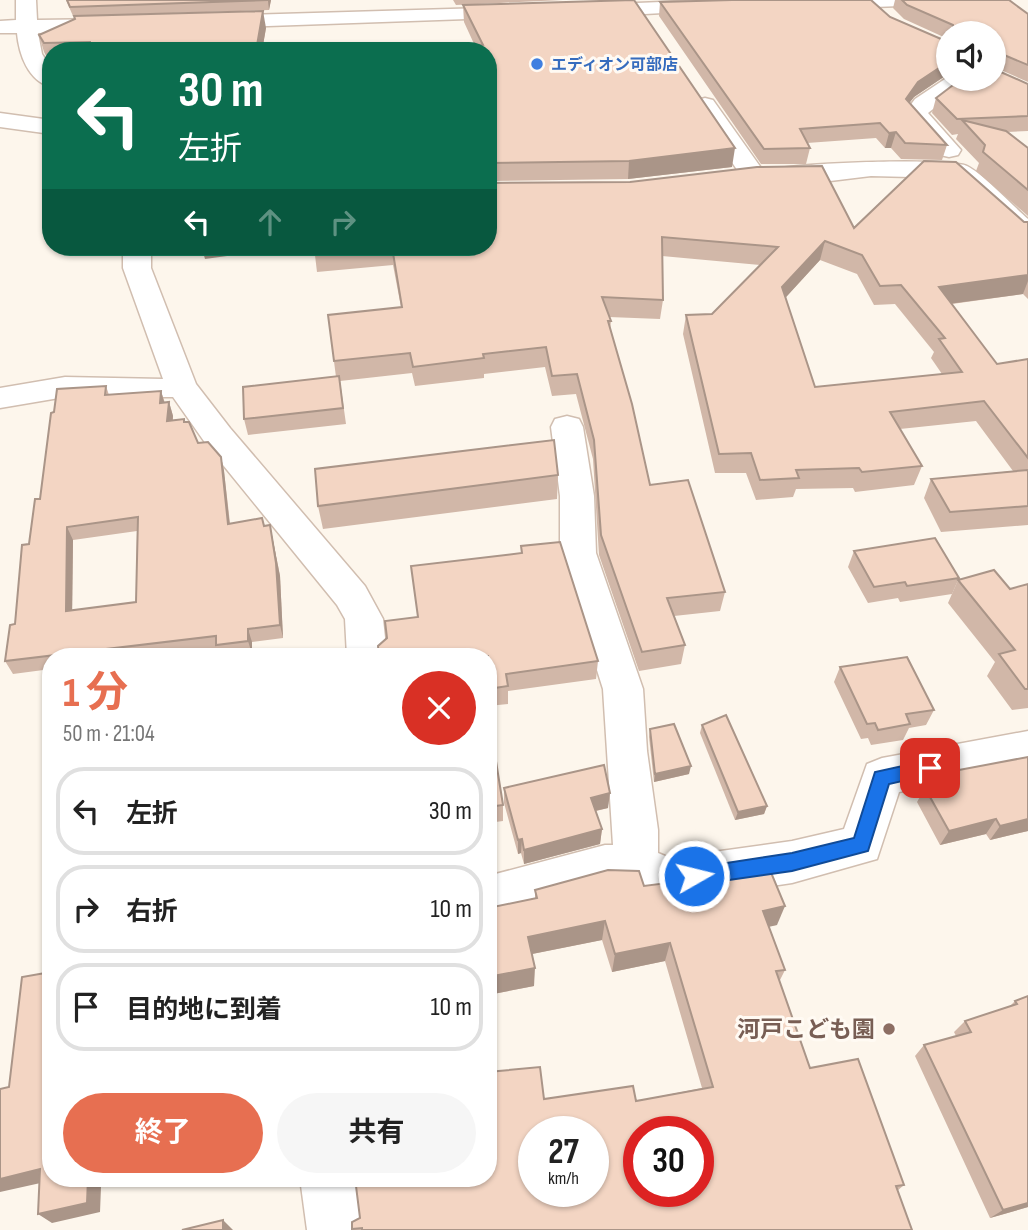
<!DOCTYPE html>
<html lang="ja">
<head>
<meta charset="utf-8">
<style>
  :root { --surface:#fff; --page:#f6f6f6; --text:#222; --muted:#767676; --line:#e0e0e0; --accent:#e76f51 }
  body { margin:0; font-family:"Sofia Sans Condensed","Noto Sans JP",sans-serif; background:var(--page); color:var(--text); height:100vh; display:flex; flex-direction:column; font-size:26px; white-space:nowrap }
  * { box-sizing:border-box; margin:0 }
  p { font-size:23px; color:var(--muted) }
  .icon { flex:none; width:38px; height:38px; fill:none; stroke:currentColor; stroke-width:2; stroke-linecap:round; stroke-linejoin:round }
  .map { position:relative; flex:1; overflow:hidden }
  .sheet { position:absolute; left:42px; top:648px; width:455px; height:539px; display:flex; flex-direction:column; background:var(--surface); border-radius:28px; box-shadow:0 2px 5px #0004 }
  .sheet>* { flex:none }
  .guide { position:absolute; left:42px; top:42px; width:455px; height:214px; border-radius:28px; box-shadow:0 2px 5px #0004; background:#0b6e4f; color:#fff; overflow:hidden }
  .buttons { position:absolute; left:936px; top:21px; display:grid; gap:14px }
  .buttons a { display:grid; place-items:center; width:70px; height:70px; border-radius:50%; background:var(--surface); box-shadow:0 2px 5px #0004; font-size:35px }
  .speed { position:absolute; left:518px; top:1116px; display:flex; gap:14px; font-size:35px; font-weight:700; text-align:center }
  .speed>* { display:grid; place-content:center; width:91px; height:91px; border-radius:50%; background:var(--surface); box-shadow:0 2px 5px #0004; line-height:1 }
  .speed small { font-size:18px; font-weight:400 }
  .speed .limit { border:10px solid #d22; background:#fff; color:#111 }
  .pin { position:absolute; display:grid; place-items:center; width:60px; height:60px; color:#fff; margin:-30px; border-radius:14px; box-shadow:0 4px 10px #0006 }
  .me { position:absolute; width:77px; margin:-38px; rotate:82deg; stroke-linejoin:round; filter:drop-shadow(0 0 5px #0008) }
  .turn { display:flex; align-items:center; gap:24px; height:147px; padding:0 21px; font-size:32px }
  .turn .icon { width:91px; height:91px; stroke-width:2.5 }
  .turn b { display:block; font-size:49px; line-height:60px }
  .lanes { display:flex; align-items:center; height:66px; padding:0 21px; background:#0003; justify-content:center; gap:35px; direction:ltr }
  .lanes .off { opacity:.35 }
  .round { display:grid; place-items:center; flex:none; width:74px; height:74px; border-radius:37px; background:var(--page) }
  .summary { display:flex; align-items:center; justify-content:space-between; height:119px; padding:0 21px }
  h1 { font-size:42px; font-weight:700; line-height:52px; color:var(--accent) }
  .cta { display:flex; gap:14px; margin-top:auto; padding:14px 21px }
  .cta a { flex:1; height:80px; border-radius:42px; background:var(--accent); color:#fff; font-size:28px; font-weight:700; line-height:80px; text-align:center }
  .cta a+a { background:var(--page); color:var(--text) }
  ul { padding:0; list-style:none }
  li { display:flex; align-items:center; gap:21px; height:88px; margin:0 14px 10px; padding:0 7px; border:4px solid var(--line); border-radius:28px }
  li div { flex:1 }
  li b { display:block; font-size:26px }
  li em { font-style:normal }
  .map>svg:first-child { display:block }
</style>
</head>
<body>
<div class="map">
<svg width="1028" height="1230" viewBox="0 0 1028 1230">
  <rect width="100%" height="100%" fill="#fdf6ec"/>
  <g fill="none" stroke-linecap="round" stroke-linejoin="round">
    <g stroke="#d1beb0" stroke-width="3">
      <g id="minor">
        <path d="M 16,0 L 36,0 L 37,20 L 111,19 L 118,21 L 121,25 L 118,29 L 111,31 L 38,33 L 42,54 L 51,68 L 51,87 C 28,81 19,54 17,33 L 0,33 L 0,21 L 16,20 Z"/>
        <polygon points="710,0 720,2 723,6 720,10 588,17 581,15 578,11 581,7 588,5"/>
        <polygon points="811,0 911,0 908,4 901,6 819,9 812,7 809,3"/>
        <polygon points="517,7 524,9 527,13 524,17 214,28 207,26 204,22 207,18 214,16"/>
        <polygon points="948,77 971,79 928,113 961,150 958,155 949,157 940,155 904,114 915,99"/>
        <path d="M 705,98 L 713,100 L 764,172 C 776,163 951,157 967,166 C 982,173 1013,206 1028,219 L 1028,241 L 1018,239 L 951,178 L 871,176 L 822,182 L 774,183 L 764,178 L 753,183 L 744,180 L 693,105 L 697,100 Z"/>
        <polygon points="0,113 51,120 51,134 0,127"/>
        <polygon points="123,247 151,247 151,268 196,384 230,428 365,586 383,619 387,656 347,656 345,619 337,605 206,444 173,397 65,397 0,408 0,388 65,377 163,379 123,268"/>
        <polygon points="567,416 579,419 583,427 594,496 596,553 643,689 647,751 658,830 658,853 670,858 792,841 844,829 867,764 882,758 1028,731 1028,767 899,792 877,859 792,883 669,901 636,888 605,887 488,920 488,876 605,845 613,845 603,689 560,553 560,496 551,427 555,419"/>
        <polygon points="300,1178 356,1178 363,1230 307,1230"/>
      </g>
    </g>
    <use href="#minor" fill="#fff" fill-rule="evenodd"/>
  </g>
  <g fill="#d1b7a8" fill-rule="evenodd">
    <polygon points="66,0 271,0 269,10 73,16"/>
    <polygon points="453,0 563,0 456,5"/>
    <polygon points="895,0 1009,0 1028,14 1028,82 994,67 994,69 994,33 948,33 948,39 904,19 893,8"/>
    <polygon points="660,2 890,17 948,42 948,74 914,97 909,103 947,145 942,160 901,159 891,148 885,148 876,138 807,143 810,148 806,164 761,164 659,16"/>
    <polygon points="463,5 732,167 628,179 488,181 488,51 475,46 464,22"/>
    <polygon points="266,28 262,51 51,51 51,61 49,61 44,52 39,35"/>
    <polygon points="1028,84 1028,131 1007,132 1028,148 1028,216 976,171 979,163 956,139 958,134 952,135 932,113 936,98"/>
    <path d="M 488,183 L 854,228 L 1028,222 L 1028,299 L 1023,294 L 952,304 L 997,364 L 1028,359 L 1028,525 L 941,532 L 924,498 L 931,479 L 1013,471 L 976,421 L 900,429 L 922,466 L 914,485 L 855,492 L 853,488 L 796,489 L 793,497 L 756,500 L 746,473 L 715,473 L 683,334 L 686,315 L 712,314 L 760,265 L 662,256 L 663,300 L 660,319 L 609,317 L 611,321 L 610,330 L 650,485 L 725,592 L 720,611 L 674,616 L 685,645 L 681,664 L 639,671 L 599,555 L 593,459 L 576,394 L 552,396 L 545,367 L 484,374 L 484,378 L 415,386 L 412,373 L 340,381 L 346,424 L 248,435 L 244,419 L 336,377 L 328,315 L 401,307 L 393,265 L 317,272 L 314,247 L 488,247 ZM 820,260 L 857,274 L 874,305 L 895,304 L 934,352 L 931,358 L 942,374 L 815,387 L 785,298 Z"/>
    <polygon points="51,186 51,215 46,202"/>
    <path d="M 106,386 L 109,395 L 161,391 L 165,403 L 169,402 L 173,416 L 173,421 L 184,422 L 198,443 L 221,457 L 224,471 L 230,523 L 264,526 L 270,525 L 280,576 L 283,638 L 252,642 L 252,654 L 234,656 L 220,656 L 218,650 L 162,656 L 51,656 L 51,669 L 13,674 L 5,661 L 15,624 L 29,544 L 40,499 L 54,412 ZM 137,531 L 136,602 L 72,610 L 73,540 Z"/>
    <polygon points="558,475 557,499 323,529 318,506"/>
    <polygon points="521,546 598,661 596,679 508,691 508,704 488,706 488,656 521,553"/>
    <polygon points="854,551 959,578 952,594 900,602 898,598 868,603 848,567"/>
    <polygon points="958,580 1010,589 1028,584 1028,708 1012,710 987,676 995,662 948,603"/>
    <polygon points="840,667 934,710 926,725 909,728 903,740 871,745 868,738 861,739 834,682"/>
    <polygon points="488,711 503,805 503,821 488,823"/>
    <polygon points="702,725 767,806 764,814 735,820 700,733"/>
    <polygon points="650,729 689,774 654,782 649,737"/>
    <polygon points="927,776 1028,831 990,840 986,834 940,845 917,802 921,795 918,791"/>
    <polygon points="504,788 608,808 596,811 602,829 600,844 524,864 521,853 518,854 504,803"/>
    <polygon points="644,886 777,925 769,926 785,970 779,982 810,1068 904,1185 897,1191 912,1230 353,1230 352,1222 360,1218 544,1099 636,1101 702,1088 665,961 612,972 602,940 532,954 534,986 488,995 488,908 535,899 535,890"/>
    <polygon points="1028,996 1028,1207 990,1218 915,1056 924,1045 956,1036 954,1032 965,1021 1009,1007 1015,1001"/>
  </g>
  <g fill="#aa9588">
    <polygon points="268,0 271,0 269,10 268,1"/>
    <polygon points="263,11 266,28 262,51 256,51"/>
    <polygon points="948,62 948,74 914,97 901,114 906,99 918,82"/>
    <polygon points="896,132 891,148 885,148 889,133"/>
    <polygon points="735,148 732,167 628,179 629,161"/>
    <polygon points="825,241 820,260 777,307 782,287"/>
    <polygon points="169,247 310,247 243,256 242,254 205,259 203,252 172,256"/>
    <polygon points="1028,275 1028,281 1023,294 933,306 939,287"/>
    <polygon points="161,391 165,405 160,403"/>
    <polygon points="169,402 173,416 171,435 167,421"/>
    <polygon points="221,457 224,471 231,537 228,524"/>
    <polygon points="270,525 280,576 283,638 280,625"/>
    <polygon points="67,527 73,540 72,624 66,611"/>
    <polygon points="248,629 252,642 252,654 248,641"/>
    <polygon points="691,766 689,774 654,782 655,774"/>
    <polygon points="610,793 608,808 590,812 591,798"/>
    <polygon points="767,806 764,814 735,820 738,812"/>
    <polygon points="996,819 986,834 940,845 949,831"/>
    <polygon points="1028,819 1028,831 990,840 1000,826"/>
    <polygon points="602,829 600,844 524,864 524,850"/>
    <polygon points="522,839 521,853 518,854 518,840"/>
    <polygon points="785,906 777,925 756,930 763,911"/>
    <polygon points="605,921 602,940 527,955 528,937"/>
    <polygon points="670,943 665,961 612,972 615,954"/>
    <polygon points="535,968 534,986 488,995 488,977"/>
    <polygon points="40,1169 54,1180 0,1192 0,1179"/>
    <polygon points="88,1178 137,1178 101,1187 100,1212 52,1223 38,1214"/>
    <polygon points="1028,1203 1028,1207 990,1218 1003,1210"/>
    <polygon points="223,1220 233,1230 223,1230"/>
  </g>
  <g fill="#f3d5c3" stroke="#aa9588" stroke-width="2" fill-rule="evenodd">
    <polygon points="67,0 268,0 70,7"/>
    <polygon points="634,0 735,148 629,161 488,163 488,51 427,51 483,45 463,5"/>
    <polygon points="732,0 871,0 890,17 948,42 948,62 918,82 906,99 947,145 905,143 896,132 889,133 880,123 800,129 810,148 764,149 660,2"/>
    <polygon points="902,0 1009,0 1028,14 1028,65 997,52 996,62 994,62 994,33 953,33 953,25 907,5"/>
    <polygon points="263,11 256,51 90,51 90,42 44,43 39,35 75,19 74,16"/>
    <polygon points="994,69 1028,84 1028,116 957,119 936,98 961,79 994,79"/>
    <polygon points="962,120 1006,131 1028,148 1028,190 983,152 985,145"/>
    <path d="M 924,161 L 956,162 L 1024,222 L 1028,222 L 1028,275 L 939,287 L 997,364 L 1028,359 L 1028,458 L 984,401 L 890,412 L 922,466 L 862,472 L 859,468 L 796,470 L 799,478 L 760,480 L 751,453 L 719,454 L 686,315 L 712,314 L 778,247 L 662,237 L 663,300 L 602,297 L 611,321 L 608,321 L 632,404 L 650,485 L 688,480 L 725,592 L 667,598 L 685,645 L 642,652 L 601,535 L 594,440 L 577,374 L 552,376 L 546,347 L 483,354 L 484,358 L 413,367 L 410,353 L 334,361 L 328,315 L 402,307 L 392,247 L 488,247 L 488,183 L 630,182 L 757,167 L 822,166 L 854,228 ZM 825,241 L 862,255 L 880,286 L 901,285 L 945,338 L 939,339 L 962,372 L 815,387 L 782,287 Z"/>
    <polygon points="51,186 51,202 46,202"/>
    <polygon points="314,247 376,247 314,252"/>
    <polygon points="339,376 343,408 244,419 243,387"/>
    <path d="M 106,386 L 105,395 L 161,391 L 160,403 L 169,402 L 167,421 L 184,419 L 184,422 L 189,422 L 198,443 L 208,442 L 221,457 L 228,524 L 262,518 L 264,526 L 270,525 L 276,563 L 280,625 L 248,629 L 248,641 L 216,645 L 216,636 L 5,661 L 10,625 L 15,624 L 22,545 L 29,544 L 35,499 L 40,499 L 51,413 L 54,412 L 57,389 ZM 138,517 L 136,602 L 66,611 L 67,527 Z"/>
    <polygon points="554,440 558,475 318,506 315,469"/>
    <polygon points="1028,470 1028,506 950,512 931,479"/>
    <polygon points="935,538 959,578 907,586 905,582 874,587 854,551"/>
    <polygon points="560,542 598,661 506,674 508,686 488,689 488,656 379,656 378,646 387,638 385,621 418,617 411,566 522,553 521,546"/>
    <polygon points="994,570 1010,589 1028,584 1028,689 1025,689 999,654 1015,650 958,580"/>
    <polygon points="907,657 934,710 906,714 910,724 878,730 875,723 867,724 840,667"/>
    <polygon points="488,711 503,805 488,807"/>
    <polygon points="726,715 767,806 738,812 702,725"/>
    <polygon points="674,724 691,766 655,774 650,729"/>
    <polygon points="1028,757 1028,819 1000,826 996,819 949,831 925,788 932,786 927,776"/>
    <polygon points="604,765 610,793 591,798 602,829 524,850 522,839 518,840 504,788"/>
    <polygon points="51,830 51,843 46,842"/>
    <path d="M 608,870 L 639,871 L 644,886 L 770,870 L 785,906 L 763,911 L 785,970 L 776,971 L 810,1068 L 858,1059 L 904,1185 L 896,1186 L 912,1230 L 362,1230 L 362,1228 L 352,1229 L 352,1222 L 360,1218 L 355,1178 L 488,1178 L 488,1072 L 540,1067 L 544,1099 L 633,1086 L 636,1101 L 713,1087 L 670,943 L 615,954 L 605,921 L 528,937 L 535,968 L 488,977 L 488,908 L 537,898 L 535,890 ZM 534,1132 L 593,1132 L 593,1192 L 534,1192 ZM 639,1132 L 698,1132 L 698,1192 L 639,1192 Z"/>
    <polygon points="51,972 51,1178 88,1178 87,1203 38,1214 40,1169 0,1179 0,1089 9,1087 22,977"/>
    <polygon points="1028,996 1028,1203 1003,1210 924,1045 971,1032 965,1021 1017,1004 1015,1001"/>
    <polygon points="223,1220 223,1230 182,1230"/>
  </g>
  <polygon fill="#1a73e8" stroke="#114b97" stroke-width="2" points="930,760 937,763 939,768 937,773 889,784 868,851 792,871 694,885 687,883 684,876 687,870 694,868 792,853 854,838 875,772"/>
  <circle fill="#3f7fe0" stroke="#fffaf3" stroke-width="2.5" cx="537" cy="64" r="7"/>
  <circle fill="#8d6e63" stroke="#fffaf3" stroke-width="2.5" cx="889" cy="1029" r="7"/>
  <g text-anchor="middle" stroke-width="6" stroke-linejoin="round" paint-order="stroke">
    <g font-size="16" font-weight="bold" fill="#366cbe" stroke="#fffaf3" text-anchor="start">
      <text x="551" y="70">エディオン可部店</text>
    </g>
    <g font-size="23" font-weight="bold" fill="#785e54" stroke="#fffaf3" text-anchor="end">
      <text x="875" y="1037">河戸こども園</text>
    </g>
  </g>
</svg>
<div class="buttons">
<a><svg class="icon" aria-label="sound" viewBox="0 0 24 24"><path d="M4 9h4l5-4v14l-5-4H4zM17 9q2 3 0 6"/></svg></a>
</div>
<div class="speed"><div>27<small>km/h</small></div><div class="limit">30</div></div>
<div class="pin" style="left:930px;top:768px;background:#d93025"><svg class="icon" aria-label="arrive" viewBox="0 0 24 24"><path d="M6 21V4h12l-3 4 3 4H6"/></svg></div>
<svg class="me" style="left:694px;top:876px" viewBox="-20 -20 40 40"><circle r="17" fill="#1a73e8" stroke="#fff" stroke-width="3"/><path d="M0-11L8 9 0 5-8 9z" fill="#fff"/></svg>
<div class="guide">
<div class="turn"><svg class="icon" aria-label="left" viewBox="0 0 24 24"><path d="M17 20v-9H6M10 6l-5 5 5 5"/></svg><div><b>30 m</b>左折</div></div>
<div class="lanes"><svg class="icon" aria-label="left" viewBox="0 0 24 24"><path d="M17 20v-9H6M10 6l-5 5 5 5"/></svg><svg class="icon off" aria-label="ahead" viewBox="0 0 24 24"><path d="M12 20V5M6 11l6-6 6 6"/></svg><svg class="icon off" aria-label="right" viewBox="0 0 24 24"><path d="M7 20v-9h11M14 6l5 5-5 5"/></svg></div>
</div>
<section class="sheet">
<div class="summary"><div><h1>1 分</h1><p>50 m · 21:04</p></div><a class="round" style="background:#d93025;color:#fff"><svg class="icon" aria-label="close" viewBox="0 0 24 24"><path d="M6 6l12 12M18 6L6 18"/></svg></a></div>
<ul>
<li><svg class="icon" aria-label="left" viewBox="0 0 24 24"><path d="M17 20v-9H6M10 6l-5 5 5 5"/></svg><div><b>左折</b></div><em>30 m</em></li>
<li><svg class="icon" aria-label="right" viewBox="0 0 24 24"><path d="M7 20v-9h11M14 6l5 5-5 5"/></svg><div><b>右折</b></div><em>10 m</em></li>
<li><svg class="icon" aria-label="arrive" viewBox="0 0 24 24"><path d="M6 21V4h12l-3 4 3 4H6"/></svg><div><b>目的地に到着</b></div><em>10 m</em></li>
</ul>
<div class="cta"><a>終了</a><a>共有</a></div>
</section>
</div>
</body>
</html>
